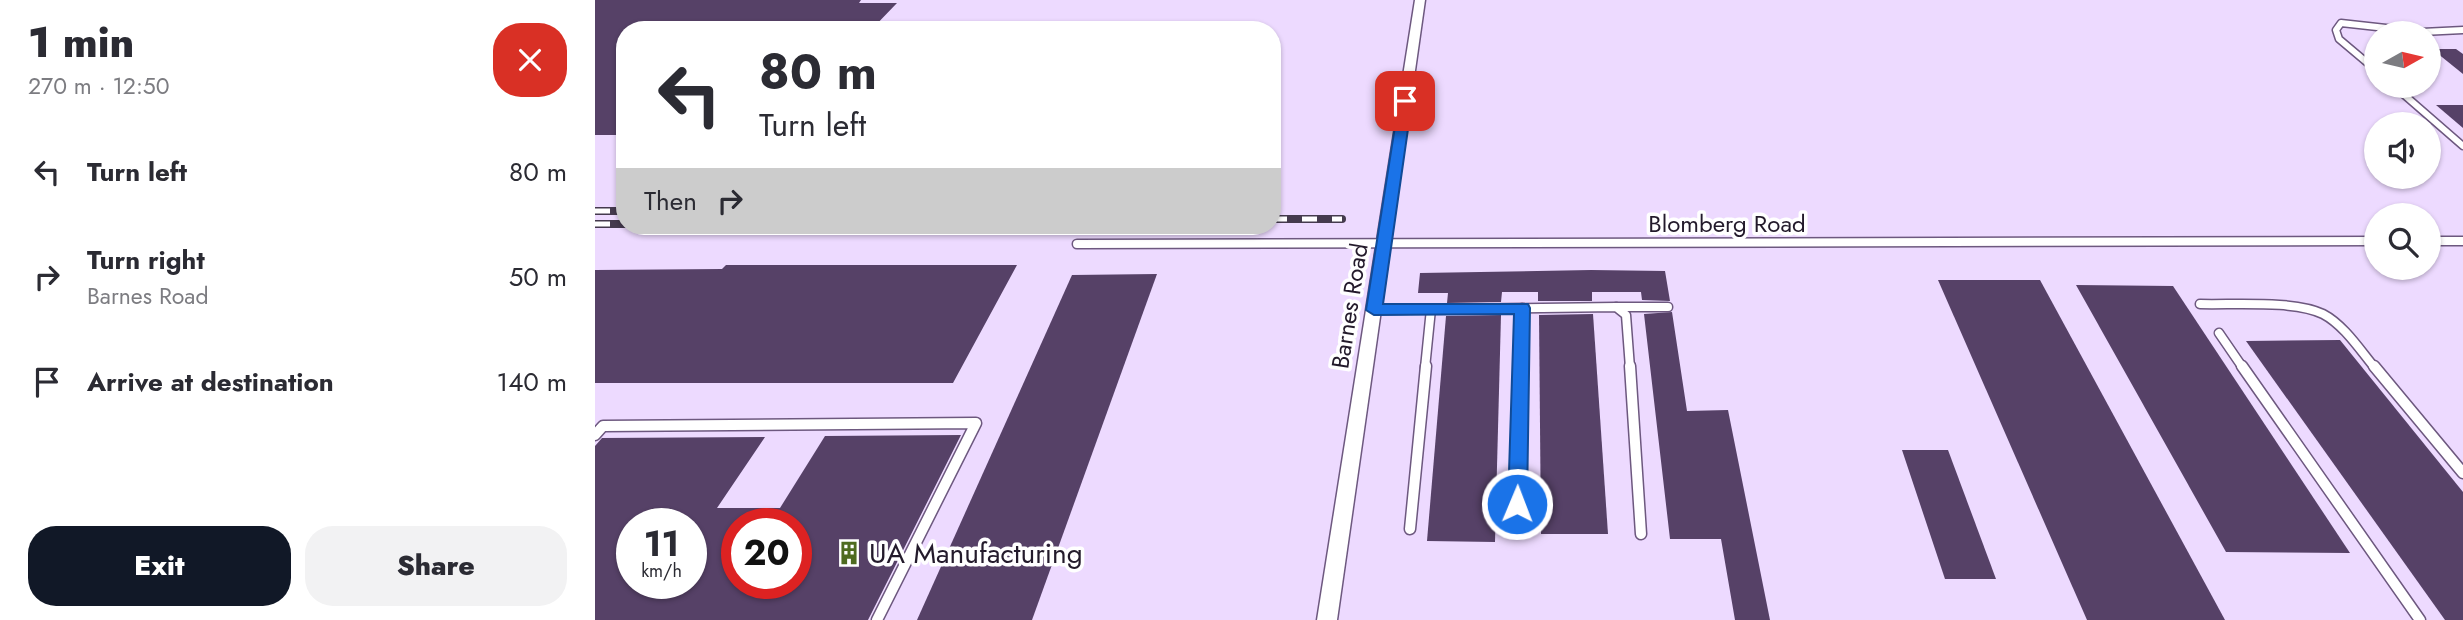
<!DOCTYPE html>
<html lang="en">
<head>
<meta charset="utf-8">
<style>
  :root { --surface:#fff; --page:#f2f2f3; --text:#2b2b33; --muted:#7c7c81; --accent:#111827 }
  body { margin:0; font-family:Jost,sans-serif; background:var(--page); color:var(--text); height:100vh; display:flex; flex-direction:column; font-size:26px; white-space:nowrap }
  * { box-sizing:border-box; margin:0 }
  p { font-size:23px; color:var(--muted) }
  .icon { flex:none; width:38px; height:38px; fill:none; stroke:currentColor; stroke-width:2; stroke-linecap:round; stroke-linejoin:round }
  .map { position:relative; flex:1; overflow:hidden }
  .side { display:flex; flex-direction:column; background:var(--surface); width:595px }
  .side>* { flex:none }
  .banner { position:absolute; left:21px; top:21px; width:665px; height:214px; border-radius:28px; box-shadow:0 2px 5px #0004; background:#fff; color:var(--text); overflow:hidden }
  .needle { width:46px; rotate:82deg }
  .controls { position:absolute; left:1769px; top:21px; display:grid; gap:14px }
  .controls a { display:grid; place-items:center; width:77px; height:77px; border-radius:50%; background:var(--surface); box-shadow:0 2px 5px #0004; font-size:35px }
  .speed { position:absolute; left:21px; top:508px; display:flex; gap:14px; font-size:35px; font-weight:700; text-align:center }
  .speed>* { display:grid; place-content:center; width:91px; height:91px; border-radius:50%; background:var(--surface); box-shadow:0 2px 5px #0004; line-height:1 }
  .speed small { font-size:18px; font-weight:400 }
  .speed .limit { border:10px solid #d22; background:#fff; color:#111 }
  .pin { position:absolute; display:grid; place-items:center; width:60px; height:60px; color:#fff; margin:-30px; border-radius:14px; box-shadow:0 4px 10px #0006 }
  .me { position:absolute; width:77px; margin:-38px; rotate:1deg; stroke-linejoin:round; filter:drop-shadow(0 0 5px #0008) }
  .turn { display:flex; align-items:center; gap:24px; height:147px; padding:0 28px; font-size:32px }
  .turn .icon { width:91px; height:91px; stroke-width:2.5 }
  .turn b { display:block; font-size:49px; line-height:60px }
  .then { display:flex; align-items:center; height:66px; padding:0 28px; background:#0003; gap:14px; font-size:26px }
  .round { display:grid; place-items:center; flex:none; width:74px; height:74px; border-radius:28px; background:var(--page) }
  .overview { display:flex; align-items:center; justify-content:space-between; height:119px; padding:0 28px }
  h1 { font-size:42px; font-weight:800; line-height:52px }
  .cta { display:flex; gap:14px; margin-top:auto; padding:14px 28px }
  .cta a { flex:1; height:80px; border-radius:28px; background:var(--accent); color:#fff; font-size:28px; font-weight:800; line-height:80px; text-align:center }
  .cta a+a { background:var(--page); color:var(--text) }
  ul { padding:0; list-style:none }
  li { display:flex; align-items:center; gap:21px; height:105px; padding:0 28px }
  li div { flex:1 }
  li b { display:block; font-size:26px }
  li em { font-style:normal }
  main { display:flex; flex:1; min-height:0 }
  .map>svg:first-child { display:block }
</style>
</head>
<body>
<main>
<section class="side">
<div class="overview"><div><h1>1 min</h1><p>270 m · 12:50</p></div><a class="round" style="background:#d93025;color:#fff"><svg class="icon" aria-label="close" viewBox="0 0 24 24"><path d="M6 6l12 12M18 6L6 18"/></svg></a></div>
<ul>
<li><svg class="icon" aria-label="left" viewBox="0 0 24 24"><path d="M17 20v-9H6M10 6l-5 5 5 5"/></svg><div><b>Turn left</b></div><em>80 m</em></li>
<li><svg class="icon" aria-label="right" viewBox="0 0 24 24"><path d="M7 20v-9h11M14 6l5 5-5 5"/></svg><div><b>Turn right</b><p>Barnes Road</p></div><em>50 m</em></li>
<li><svg class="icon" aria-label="arrive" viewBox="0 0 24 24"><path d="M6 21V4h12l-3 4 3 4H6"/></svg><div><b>Arrive at destination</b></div><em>140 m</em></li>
</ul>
<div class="cta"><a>Exit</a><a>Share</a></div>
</section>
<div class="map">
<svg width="1868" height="620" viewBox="0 0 1868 620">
  <rect width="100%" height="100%" fill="#eddaff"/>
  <g fill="#564167" fill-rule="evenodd">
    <polygon points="0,0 266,0 264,3 302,3 276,30 30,30 30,135 0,135"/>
    <polygon points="1837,49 1861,49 1868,54 1868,74"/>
    <polygon points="1841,105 1868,105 1868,128"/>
    <polygon points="131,265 422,265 358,383 0,383 0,270 127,269"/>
    <polygon points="996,270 1070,271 1075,301 1047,300 1046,292 997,292 997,301 943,301 943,292 907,292 906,302 852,303 853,293 823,293 825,273"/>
    <polygon points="562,274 437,620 322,620 477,275"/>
    <polygon points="1343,280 1445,280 1630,620 1492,620"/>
    <polygon points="1481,285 1578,286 1755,553 1631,552"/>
    <polygon points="1077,312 1092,411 1133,410 1175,620 1140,620 1126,539 1075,539 1049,314"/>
    <polygon points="998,314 1013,534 946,534 944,315"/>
    <polygon points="906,315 900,542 832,541 851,316"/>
    <polygon points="1745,340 1868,492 1868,620 1850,620 1651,341"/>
    <path d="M 366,435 L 273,620 L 0,620 L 0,446 L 7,438 L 170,437 L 122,508 L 185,508 L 230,436 ZM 37,523 L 96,523 L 96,583 L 37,583 ZM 142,523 L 201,523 L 201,583 L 142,583 Z"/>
    <polygon points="1307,450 1353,450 1401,579 1350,579"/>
  </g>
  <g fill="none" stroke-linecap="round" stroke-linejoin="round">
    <g stroke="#6d587f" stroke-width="9">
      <g id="lane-far2">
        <polyline points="1782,71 1744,39 1741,30 1746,23 1827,32 1868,30"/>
        <polyline points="1799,86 1868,146"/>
      </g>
    </g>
    <g stroke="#6d587f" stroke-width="11">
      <g id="lane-far1">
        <polyline points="1834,241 1868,241"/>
        <polyline points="482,244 1782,241"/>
        <path d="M 1605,304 C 1638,305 1700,300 1728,314 C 1749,325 1765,350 1780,368"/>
        <polyline points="1021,307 1073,307"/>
        <polyline points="779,310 1021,307 1031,315 1035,368"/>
        <polyline points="1624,333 1648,368"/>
        <polyline points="830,368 836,309"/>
        <polyline points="926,368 927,308"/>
      </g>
    </g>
    <g stroke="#6d587f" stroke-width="13">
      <g id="lane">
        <polyline points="1035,366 1046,534"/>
        <polyline points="1647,366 1825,620"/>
        <polyline points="1779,366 1868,473"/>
        <polyline points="0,435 8,426 381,423 282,620"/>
        <polyline points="815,529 831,366"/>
        <polyline points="922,532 926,366"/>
      </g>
    </g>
    <g stroke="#6d587f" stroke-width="3">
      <polygon id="street" points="820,0 830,0 742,620 722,620"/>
    </g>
    <use href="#lane-far2" stroke="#fff" stroke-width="6"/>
    <use href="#lane-far1" stroke="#fff" stroke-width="8"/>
    <use href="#lane" stroke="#fff" stroke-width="10"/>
    <use href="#street" fill="#fff" fill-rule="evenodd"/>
    <g stroke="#453a4e" stroke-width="8">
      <g id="rail">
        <polyline points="0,211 30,211"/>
        <polyline points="677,219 747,219"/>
        <polyline points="0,224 30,224"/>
      </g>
    </g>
    <use href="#rail" stroke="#fff" stroke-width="5" stroke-dasharray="15" stroke-linecap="butt"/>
  </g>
  <polygon fill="#1a73e8" stroke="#114b97" stroke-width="2" points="810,97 817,101 788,304 933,304 935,308 932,504 929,509 922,512 916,509 913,504 919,314 779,315 771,310 804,101"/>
  <defs>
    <g id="building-bare" transform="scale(1.89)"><path d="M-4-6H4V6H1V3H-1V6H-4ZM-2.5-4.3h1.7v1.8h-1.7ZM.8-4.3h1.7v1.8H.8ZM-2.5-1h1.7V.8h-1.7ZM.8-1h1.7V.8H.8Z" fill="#4e6b20" stroke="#fff" stroke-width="2.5" paint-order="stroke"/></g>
  </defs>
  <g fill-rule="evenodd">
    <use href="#building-bare" x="254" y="553"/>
  </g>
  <g text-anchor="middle" stroke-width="7" stroke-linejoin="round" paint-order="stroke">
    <g font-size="24" fill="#231a2b" stroke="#fff">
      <text x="1132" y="232">Blomberg Road</text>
      <text transform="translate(755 306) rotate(-81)" y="8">Barnes Road</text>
    </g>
    <g font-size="28" fill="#231a2b" stroke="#fff" text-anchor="start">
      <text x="274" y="563">UA Manufacturing</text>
    </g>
  </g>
</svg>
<div class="controls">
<a><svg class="needle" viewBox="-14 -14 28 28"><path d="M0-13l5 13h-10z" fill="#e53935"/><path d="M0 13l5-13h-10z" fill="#7c7c81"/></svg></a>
<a><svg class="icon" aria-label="sound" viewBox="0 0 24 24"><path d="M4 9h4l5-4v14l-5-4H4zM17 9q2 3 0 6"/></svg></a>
<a><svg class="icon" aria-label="search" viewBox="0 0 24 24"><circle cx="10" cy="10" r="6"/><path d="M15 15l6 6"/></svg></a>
</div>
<div class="speed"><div>11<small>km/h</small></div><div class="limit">20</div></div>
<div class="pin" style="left:810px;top:101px;background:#d93025"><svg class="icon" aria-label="arrive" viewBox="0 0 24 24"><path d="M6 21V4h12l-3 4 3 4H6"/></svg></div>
<svg class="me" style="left:922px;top:504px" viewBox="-20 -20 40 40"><circle r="17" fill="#1a73e8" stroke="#fff" stroke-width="3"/><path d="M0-11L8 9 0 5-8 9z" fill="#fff"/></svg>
<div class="banner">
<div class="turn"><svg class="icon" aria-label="left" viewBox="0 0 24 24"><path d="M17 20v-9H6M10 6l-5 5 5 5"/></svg><div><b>80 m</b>Turn left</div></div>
<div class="then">Then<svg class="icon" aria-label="right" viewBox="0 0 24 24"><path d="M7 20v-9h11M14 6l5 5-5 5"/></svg></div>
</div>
</div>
</main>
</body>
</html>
